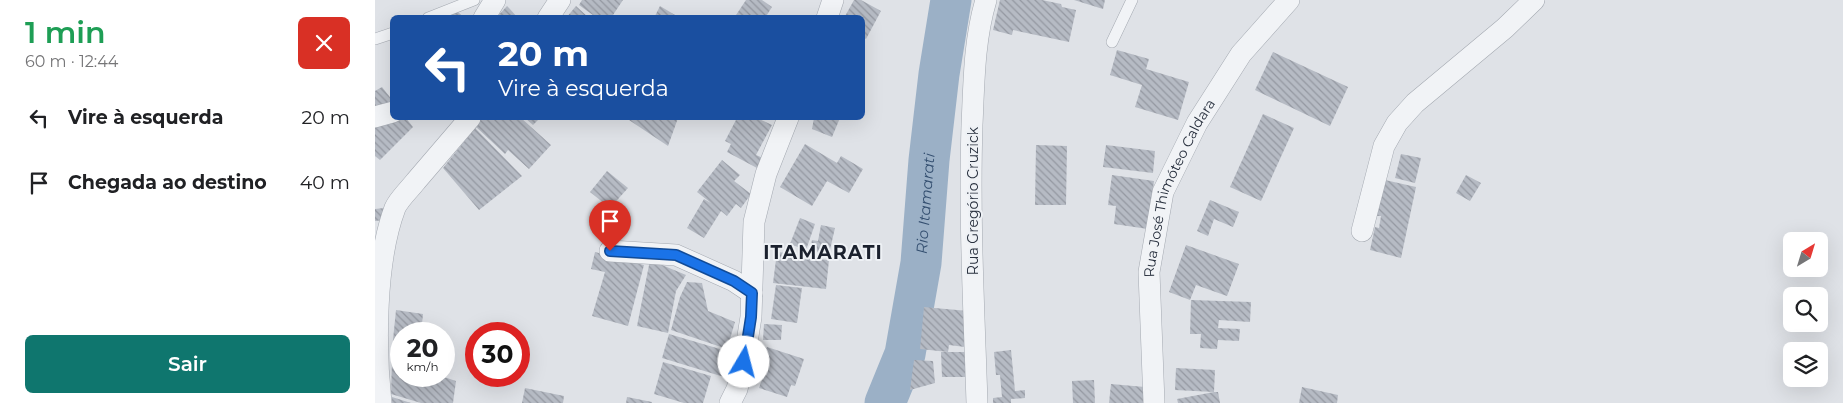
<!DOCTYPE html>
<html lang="pt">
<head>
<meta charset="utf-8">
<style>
  :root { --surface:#fff; --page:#f6f6f6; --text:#202124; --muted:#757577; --accent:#0f766e }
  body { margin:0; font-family:Montserrat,sans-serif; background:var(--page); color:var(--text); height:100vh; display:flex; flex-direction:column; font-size:19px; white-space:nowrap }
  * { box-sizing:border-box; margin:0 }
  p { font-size:16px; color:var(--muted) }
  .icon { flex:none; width:28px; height:28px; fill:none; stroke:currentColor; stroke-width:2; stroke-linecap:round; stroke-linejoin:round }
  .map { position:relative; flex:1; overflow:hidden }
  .details { display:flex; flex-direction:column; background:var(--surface); width:375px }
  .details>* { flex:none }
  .hud { position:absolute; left:15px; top:15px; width:475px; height:105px; border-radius:8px; box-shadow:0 5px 20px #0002; background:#1a4fa0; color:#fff; overflow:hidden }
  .needle { width:32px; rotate:38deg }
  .tools { position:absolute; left:1408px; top:232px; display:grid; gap:10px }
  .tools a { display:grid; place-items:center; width:45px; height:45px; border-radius:8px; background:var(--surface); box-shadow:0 5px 20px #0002; font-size:25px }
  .speed { position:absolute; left:15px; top:322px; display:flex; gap:10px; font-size:25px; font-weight:700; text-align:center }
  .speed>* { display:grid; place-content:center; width:65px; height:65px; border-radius:50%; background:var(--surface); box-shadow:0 5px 20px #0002; line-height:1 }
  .speed small { font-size:12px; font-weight:400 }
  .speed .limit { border:8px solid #d22; background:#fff; color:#111 }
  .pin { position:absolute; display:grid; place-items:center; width:42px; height:42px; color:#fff; margin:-51px -21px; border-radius:50% 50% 50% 0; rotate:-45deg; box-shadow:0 0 5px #0007 }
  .pin .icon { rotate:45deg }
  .me { position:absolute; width:55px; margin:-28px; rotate:8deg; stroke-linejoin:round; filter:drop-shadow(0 0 4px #0008) }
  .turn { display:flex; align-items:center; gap:18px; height:105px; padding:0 25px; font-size:22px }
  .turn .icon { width:65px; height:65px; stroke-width:2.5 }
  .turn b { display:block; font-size:35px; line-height:42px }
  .round { display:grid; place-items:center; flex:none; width:52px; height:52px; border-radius:8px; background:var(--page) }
  .overview { display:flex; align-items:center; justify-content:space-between; height:85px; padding:0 25px }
  h1 { font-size:30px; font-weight:600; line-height:38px; color:#1e9e55 }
  .primary-button { display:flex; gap:10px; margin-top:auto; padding:10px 25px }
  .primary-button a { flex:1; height:58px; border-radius:8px; background:var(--accent); color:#fff; font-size:20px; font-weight:600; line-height:58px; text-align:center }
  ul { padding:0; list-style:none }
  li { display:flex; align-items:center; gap:15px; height:65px; padding:0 25px }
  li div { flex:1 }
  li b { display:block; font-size:19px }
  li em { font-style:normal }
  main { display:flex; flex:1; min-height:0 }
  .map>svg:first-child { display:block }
</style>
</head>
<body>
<main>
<section class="details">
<div class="overview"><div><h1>1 min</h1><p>60 m · 12:44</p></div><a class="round" style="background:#d93025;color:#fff"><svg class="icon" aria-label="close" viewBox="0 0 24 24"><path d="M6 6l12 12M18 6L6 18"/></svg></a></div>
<ul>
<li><svg class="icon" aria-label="left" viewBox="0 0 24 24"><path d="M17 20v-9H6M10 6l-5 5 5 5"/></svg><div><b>Vire à esquerda</b></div><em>20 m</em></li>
<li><svg class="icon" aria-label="arrive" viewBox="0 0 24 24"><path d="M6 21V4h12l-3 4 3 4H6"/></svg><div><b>Chegada ao destino</b></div><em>40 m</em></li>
</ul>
<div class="primary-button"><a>Sair</a></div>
</section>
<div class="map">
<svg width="1468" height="403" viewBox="0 0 1468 403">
  <defs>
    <pattern id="building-back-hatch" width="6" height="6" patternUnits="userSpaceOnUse" patternTransform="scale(1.25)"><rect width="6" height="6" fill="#b6bbc4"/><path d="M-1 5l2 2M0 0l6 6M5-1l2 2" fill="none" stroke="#9498a1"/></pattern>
  </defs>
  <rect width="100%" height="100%" fill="#dfe2e7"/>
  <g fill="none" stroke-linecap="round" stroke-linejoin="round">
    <path stroke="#9bb0c6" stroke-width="41" id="s1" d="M 510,403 L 530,354 L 546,263 L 554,160 L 564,74 L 576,0"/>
  </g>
  <g fill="url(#building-back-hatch)">
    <polygon points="207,0 248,0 236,18 222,18 204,5"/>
    <polygon points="371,0 387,0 397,7 390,18 359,18"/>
    <polygon points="479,0 486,0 506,11 491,39 488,37 488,18 469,18"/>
    <polygon points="625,0 667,0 686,4 687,7 701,10 694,42 638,30 637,35 618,30"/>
    <polygon points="699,0 730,0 728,9"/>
    <polygon points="132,6 143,18 121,18"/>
    <polygon points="201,6 214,18 191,18"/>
    <polygon points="285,6 305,18 279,18"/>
    <polygon points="78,8 90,18 71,18"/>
    <polygon points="742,50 774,59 771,69 814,82 803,120 760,107 767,85 735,75"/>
    <polygon points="898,52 973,87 955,126 880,90"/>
    <polygon points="7,87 18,101 18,109 0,113 0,91"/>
    <polygon points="888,114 919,128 886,201 855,187"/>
    <polygon points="18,118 31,118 38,127 5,160 0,156 0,122"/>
    <polygon points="106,118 146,118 176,145 154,169 133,150 130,154 99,125"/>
    <polygon points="150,118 165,118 158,125"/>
    <polygon points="251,118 303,118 293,146"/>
    <polygon points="362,118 382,118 397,125 381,155 388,158 382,168 352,152 356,144 350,141"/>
    <polygon points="439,118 465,118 457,137 437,129"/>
    <polygon points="100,128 147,176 104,210 68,168"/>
    <polygon points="430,144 462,163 466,156 488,169 474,193 452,181 437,206 405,187"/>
    <polygon points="661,145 692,146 691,205 660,205"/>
    <polygon points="731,145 780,151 778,173 728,167"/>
    <polygon points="1026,154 1046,158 1040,183 1020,178"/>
    <polygon points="347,160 365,175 359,181 376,194 366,208 361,204 352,216 346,211 329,238 312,228 329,199 336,203 322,192"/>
    <polygon points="232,171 253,188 235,208 215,192"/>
    <polygon points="737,175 779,181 773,229 739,224 741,206 733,205"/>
    <polygon points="1091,175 1106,183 1095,201 1081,193"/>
    <polygon points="1010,180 1041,187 1026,258 995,250 1000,227 1004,228 1006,216 1002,216"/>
    <polygon points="835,200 864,212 858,227 839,219 833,236 822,231"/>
    <polygon points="9,208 10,220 0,221 0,209"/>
    <polygon points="425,218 440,224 431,250 415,244"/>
    <polygon points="446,225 460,228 454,254 435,250 437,240 443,241"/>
    <polygon points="811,245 864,264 852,296 821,285 815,300 794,292"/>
    <polygon points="220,252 269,265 253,326 217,316 230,272 216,269"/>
    <polygon points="402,252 422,254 422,257 454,260 451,289 398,283"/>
    <polygon points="275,260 311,275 301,291 293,333 262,326"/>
    <polygon points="312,282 327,283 333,311 360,322 352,349 296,330 305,297"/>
    <polygon points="401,285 427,288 422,323 396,319"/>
    <polygon points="816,300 876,302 875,322 844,320 843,328 865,329 864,341 843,340 842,349 825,348 826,334 815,334"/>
    <polygon points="549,307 593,311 590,347 574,345 573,352 590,352 591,377 567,377 566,352 573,352 545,349"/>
    <polygon points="21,310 48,314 46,334 26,334 26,361 16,360"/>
    <polygon points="389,324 407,325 406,340 388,340"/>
    <polygon points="294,334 355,352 349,377 287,358"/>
    <polygon points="392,347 429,359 420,386 416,385 412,397 384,388 393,361 388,359"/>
    <polygon points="636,350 640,391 650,390 650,398 636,399 636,403 618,403 618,398 627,397 625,375 621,375 619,352"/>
    <polygon points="539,360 558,361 560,383 535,390"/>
    <polygon points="17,361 26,364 26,376 66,376 81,381 78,403 46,403 16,394"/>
    <polygon points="288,362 336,376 328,403 309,403 279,394"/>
    <polygon points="801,368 840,370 839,392 843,392 845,403 803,403 802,399 839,392 800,390"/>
    <polygon points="719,380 720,403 698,403 697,381"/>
    <polygon points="736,384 770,387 768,403 734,403"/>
    <polygon points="927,387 963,395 962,403 924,403"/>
    <polygon points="150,388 189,396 188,403 147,403"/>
    <polygon points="17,397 36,403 17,403"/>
    <polygon points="252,397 277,402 277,403 251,403"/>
  </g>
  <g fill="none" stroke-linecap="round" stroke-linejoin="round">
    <g stroke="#a4a9b1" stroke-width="12">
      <g id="service">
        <polyline points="53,18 99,0"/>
        <polyline points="0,39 18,33"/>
        <polyline points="737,42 757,0"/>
      </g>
    </g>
    <g stroke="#a4a9b1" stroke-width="22">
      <g id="minor">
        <polyline points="109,18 120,0"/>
        <polyline points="173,18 185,0"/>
        <polyline points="452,18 458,0"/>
        <polyline points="0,117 18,112"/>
        <polyline points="987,231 1009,146 1022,123 1040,103 1130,28 1159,0"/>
        <polyline points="235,251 301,255 359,281 377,293"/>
        <path d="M 6,403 C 0,346 0,261 20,208 C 24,199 34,190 41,181 C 59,160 77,139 95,118"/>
        <polyline points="355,403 362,389 369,361 376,317 379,222 391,174 413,118"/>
        <path d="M 602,403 C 599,310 594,217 597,125 C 599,83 599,40 611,0"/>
        <path id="s2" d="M 779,403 L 774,272 L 788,192 L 822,123 L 866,54 L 914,0"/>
      </g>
    </g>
    <use href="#service" stroke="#f1f3f6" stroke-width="11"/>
    <use href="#minor" stroke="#f1f3f6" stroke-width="21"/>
  </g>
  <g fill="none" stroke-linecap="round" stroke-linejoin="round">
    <g stroke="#114b97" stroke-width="12">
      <polyline id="route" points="235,251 301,255 359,281 377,293 376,317 369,362"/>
    </g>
    <use href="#route" stroke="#1a73e8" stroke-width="9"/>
  </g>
  <g text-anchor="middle" stroke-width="4" stroke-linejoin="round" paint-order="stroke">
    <g font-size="14" fill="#28303e" stroke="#eef1f5">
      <text dy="5" stroke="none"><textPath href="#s2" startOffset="221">Rua José Thimóteo Caldara</textPath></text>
      <text transform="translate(598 201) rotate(-90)" y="5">Rua Gregório Cruzick</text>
    </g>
    <g font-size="15" font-style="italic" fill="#344f70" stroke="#eef1f5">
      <text dy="5" stroke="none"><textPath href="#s1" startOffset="205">Rio Itamarati</textPath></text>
    </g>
    <g font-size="19" font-weight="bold" letter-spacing="1" fill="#1b212e" stroke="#eef1f5">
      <text x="448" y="259">ITAMARATI</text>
    </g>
  </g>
</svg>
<div class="tools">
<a><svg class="needle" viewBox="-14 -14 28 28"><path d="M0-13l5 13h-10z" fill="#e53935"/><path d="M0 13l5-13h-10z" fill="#757577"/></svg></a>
<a><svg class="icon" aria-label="search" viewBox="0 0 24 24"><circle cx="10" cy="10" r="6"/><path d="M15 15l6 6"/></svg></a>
<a><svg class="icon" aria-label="layers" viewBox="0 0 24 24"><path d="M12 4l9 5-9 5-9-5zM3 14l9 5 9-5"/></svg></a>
</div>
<div class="speed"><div>20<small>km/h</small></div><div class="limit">30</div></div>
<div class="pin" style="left:235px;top:251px;background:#d93025"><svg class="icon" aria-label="arrive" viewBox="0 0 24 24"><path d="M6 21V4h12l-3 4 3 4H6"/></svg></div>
<svg class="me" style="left:369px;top:362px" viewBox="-20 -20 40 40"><circle r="19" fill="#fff"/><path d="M0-13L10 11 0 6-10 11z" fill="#1a73e8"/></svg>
<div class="hud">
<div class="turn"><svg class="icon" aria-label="left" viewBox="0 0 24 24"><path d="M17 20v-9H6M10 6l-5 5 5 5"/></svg><div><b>20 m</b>Vire à esquerda</div></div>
</div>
</div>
</main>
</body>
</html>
